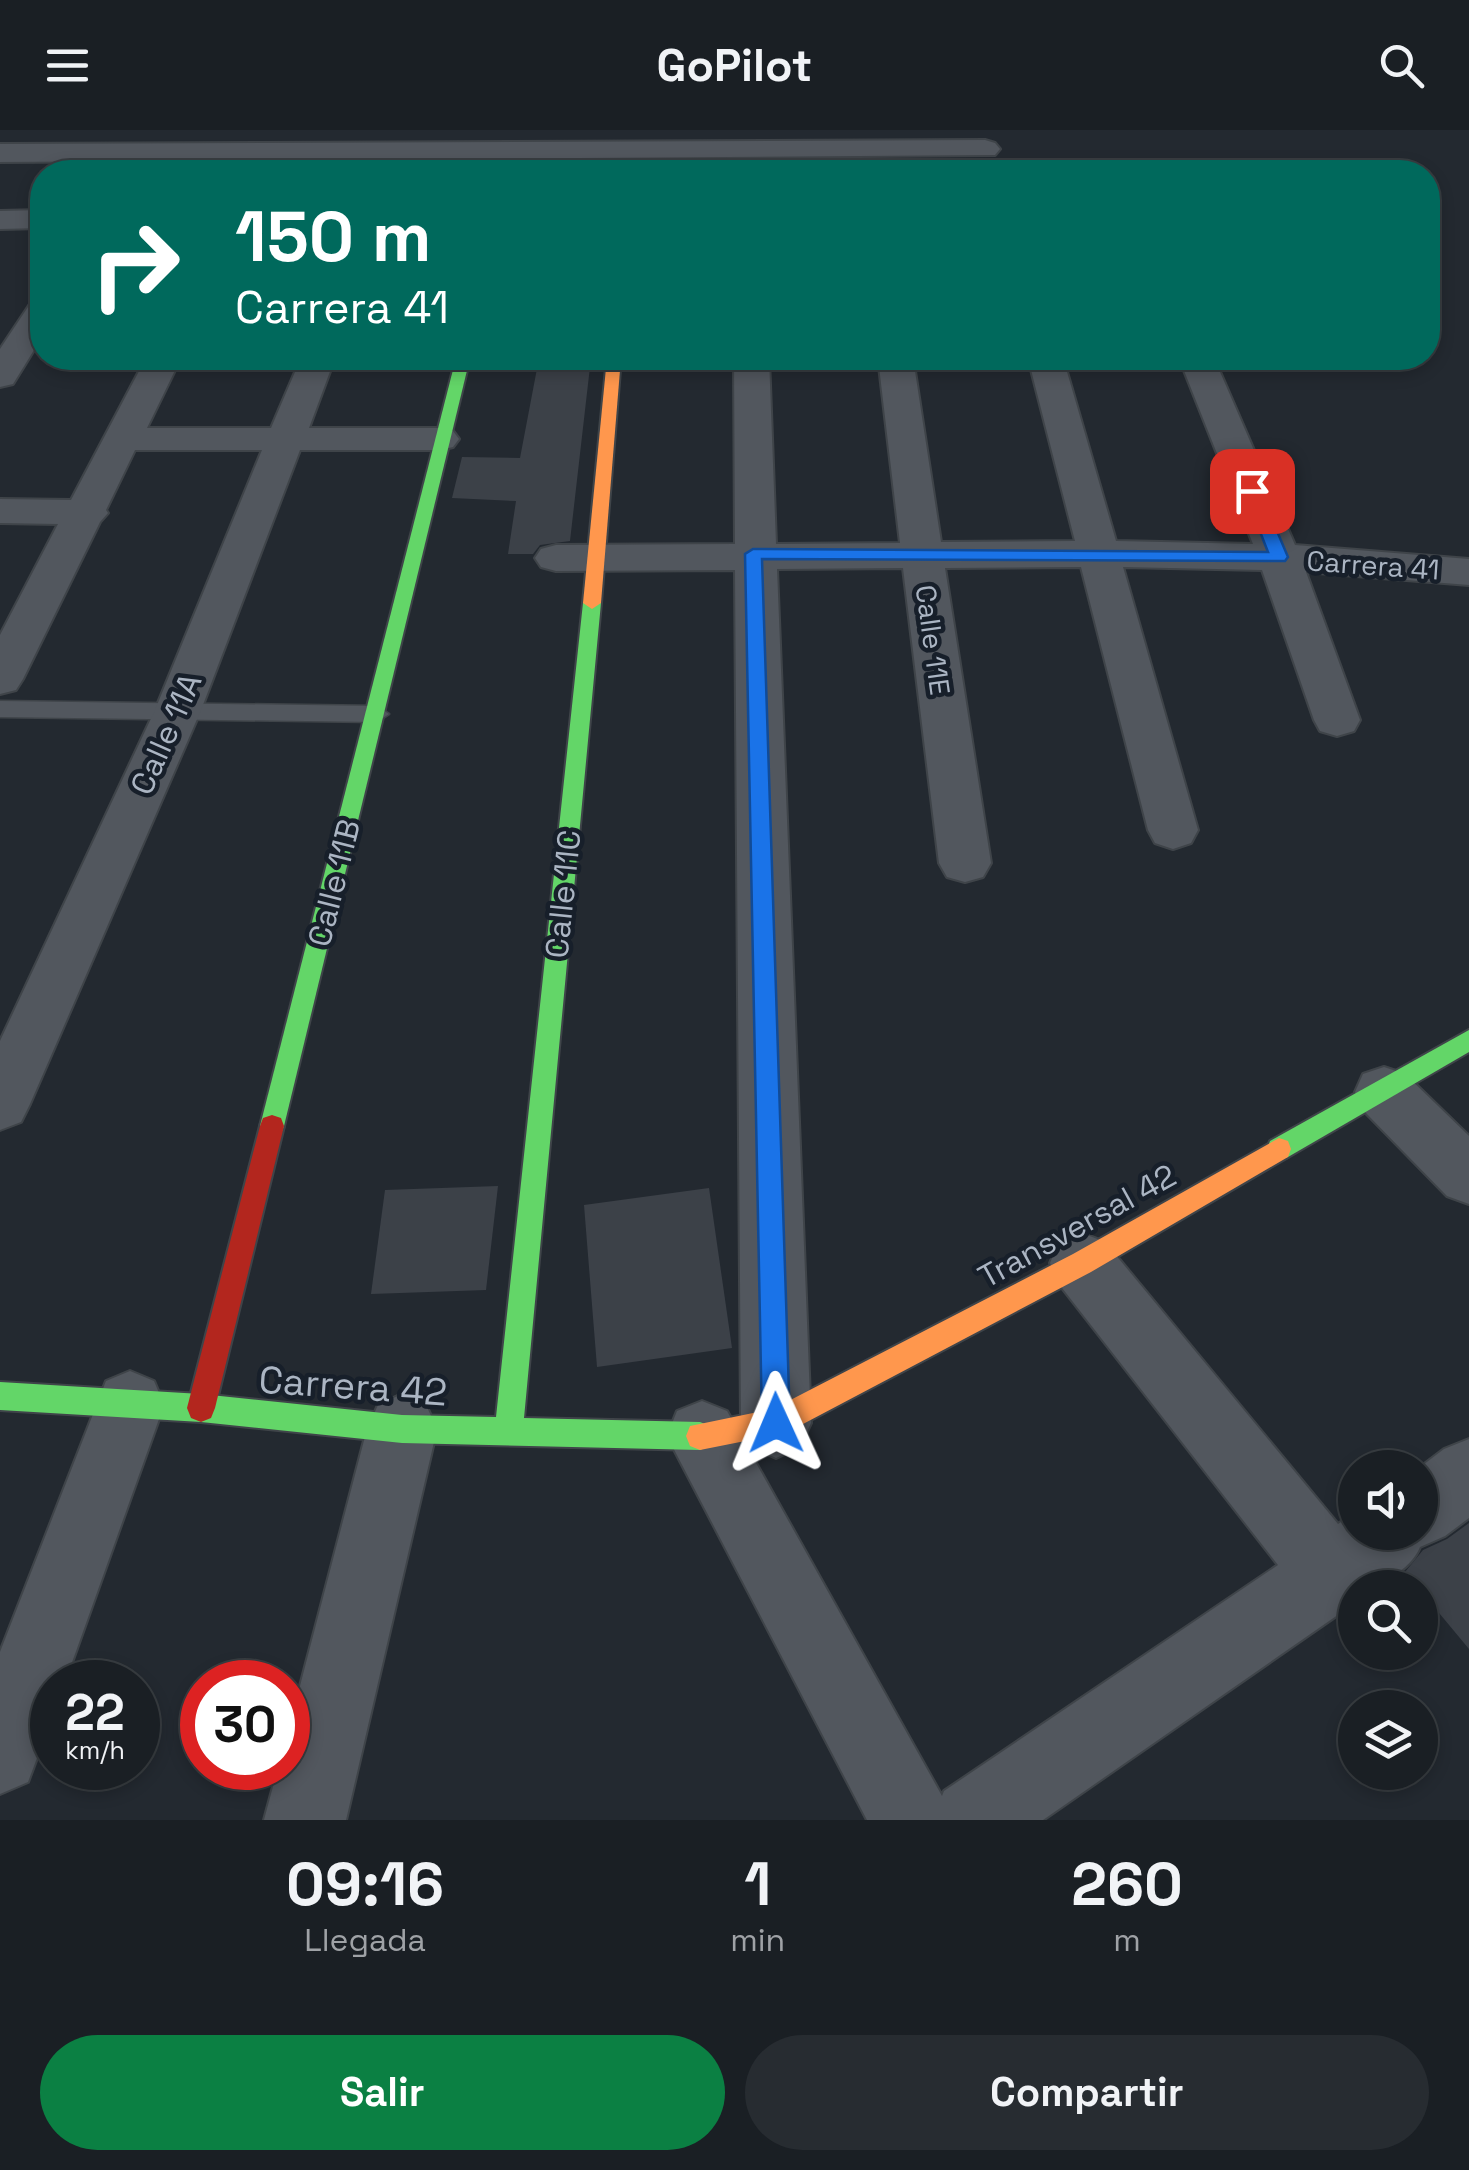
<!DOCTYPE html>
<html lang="es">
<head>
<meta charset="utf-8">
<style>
  :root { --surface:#1a1f24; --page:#272c31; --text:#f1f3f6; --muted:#9fa2a6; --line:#383d41; --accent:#0b8043 }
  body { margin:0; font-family:"Space Grotesk",sans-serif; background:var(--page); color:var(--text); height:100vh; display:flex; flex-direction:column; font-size:38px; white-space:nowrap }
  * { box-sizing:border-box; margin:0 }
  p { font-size:32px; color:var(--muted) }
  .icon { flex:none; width:55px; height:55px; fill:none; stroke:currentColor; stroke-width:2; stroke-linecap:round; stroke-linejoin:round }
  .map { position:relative; height:1690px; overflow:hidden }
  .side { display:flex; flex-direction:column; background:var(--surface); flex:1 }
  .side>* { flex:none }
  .banner { position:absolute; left:30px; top:30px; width:1410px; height:210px; border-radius:40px; box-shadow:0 5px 15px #0003,0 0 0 2px var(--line); background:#00695c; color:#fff; overflow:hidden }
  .fabs { position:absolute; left:1338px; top:1320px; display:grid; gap:20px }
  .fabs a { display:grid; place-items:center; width:100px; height:100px; border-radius:50%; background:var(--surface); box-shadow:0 5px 15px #0003,0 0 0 2px var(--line); font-size:50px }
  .speed { position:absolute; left:30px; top:1530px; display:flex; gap:20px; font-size:50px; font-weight:700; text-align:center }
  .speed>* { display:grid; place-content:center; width:130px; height:130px; border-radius:50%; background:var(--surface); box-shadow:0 5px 15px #0003,0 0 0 2px var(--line); line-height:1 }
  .speed small { font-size:25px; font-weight:400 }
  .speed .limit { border:15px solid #d22; background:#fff; color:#111 }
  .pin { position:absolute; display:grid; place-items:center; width:85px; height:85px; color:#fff; margin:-42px; border-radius:20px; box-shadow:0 5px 15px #0006 }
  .me { position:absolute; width:110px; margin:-55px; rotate:359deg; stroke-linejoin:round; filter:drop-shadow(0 0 8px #0008) }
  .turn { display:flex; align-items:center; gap:35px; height:210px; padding:0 40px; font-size:45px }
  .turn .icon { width:130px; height:130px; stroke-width:2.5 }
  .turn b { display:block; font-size:70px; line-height:85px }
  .eta { display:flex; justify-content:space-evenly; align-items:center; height:170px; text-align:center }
  .eta b { font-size:60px; font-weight:800; line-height:70px }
  .cta { display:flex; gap:20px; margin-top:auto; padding:20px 40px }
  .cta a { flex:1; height:115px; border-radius:60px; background:var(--accent); color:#fff; font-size:40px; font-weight:800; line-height:115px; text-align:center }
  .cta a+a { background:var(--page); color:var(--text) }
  header { display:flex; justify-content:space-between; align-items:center; height:130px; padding:0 40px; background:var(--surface); font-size:45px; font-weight:800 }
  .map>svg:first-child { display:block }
</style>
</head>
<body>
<header><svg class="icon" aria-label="menu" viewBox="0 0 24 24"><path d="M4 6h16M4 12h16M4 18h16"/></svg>GoPilot<svg class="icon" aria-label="search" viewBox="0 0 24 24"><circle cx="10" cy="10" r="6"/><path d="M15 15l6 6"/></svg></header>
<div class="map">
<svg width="1469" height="1690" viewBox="0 0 1469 1690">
  <rect width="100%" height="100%" fill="#232930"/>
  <g fill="#3c4148">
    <polygon points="539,228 591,228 570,411 540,415 533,424 508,424 516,371 452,368 462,327 520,328"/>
    <polygon points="498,1056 486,1160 371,1164 385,1060"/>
    <polygon points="709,1058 732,1218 597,1237 584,1075"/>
    <polygon points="1469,1393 1469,1519 1405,1442 1423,1420 1447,1409"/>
  </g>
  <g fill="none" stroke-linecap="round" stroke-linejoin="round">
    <g stroke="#3f4449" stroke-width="3">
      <polygon id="lane" points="0,571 377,576 389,584 377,592 0,587"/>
    </g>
    <g stroke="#3f4449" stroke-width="4">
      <g id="street">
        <polygon points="985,10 995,13 1000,19 995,25 0,32 0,14"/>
        <polygon points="42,80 42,98 0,99 0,81"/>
        <polygon points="42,171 42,207 13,254 0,257 0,219 30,174"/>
        <polygon points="146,228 181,228 147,298 271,298 301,228 335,228 309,298 440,298 453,301 459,309 453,317 440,320 300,320 201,580 30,974 21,992 0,1000 0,911 155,580 262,320 135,320 106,380 108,383 100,392 23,549 16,560 0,564 0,505 58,394 0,393 0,369 71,370"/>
        <polygon points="734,228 769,228 776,414 900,413 878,228 913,228 941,412 1075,411 1028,228 1063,228 1116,411 1253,414 1179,228 1214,228 1295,415 1469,429 1469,455 1306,442 1360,590 1354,601 1337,606 1320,601 1314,590 1262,440 1123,437 1198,700 1191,713 1173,719 1155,713 1148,700 1081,437 945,438 991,733 983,747 965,752 947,747 939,733 903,438 777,439 811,1293 800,1317 776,1328 752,1317 741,1293 735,440 556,441 541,437 535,428 541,419 556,415 735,414"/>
        <polygon points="1384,937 1405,944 1469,1006 1469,1074 1447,1066 1363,980 1355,962 1363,944"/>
        <path d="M 1082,1103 L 1105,1112 L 1338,1394 L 1355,1383 L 1355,1402 L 1420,1402 L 1419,1338 L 1444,1319 L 1469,1309 L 1469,1388 L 1445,1406 L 1420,1417 C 1411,1440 1378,1458 1355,1458 L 1355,1473 L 1043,1690 L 867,1690 L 667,1306 L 677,1281 L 702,1271 L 727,1281 L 942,1666 L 944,1661 L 1278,1435 L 1059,1154 L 1050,1133 L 1059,1112 Z"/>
        <polygon points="130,1241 154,1251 164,1275 65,1552 52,1552 52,1588 28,1652 0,1664 0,1522 106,1251"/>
        <polygon points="402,1264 426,1275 437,1299 346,1690 264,1690 278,1638 288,1638 288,1602 367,1299 378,1275"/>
      </g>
    </g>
    <g stroke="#3f4449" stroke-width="4">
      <g id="fast">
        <polygon points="456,228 470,228 284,996 281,1004 272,1007 263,1004 260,996"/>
        <polygon points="592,467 601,473 524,1288 700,1292 710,1296 714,1306 710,1316 700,1320 402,1313 201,1292 0,1280 0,1252 201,1264 402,1285 496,1287 583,473"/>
        <polygon points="1469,900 1469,922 1288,1027 1279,1030 1270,1027 1267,1019 1270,1011"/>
      </g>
    </g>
    <g stroke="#3f4449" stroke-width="4">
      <g id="slow">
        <polygon points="607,228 621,228 601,473 592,479 583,473"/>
        <polygon points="1279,1008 1288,1011 1291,1019 1288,1027 1091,1142 786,1303 700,1320 690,1316 686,1306 690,1296 773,1279 1073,1124"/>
      </g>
    </g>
    <g stroke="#3f4449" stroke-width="4">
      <polygon id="jam" points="272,985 281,988 284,996 215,1278 211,1288 201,1292 191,1288 187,1278 260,996 263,988"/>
    </g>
    <use href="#lane" fill="#52575e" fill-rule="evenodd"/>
    <use href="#street" fill="#52575e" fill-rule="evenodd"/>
    <use href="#fast" fill="#63d668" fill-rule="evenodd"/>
    <use href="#slow" fill="#ff974d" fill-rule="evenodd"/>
    <use href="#jam" fill="#b3261e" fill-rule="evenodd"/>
  </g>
  <polygon fill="#1a73e8" stroke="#114b97" stroke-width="2.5" points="1252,356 1260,361 1288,427 1285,431 762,429 790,1293 786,1303 776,1308 766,1303 762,1293 745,424 753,419 1268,422 1244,361"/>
  <g text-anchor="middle" stroke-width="9" stroke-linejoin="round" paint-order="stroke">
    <g font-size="28" fill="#abb5c3" stroke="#171f2a">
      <text transform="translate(1373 435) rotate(4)" y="10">Carrera 41</text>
      <text transform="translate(933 510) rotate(82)" y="10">Calle 11E</text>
    </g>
    <g font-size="32" fill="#abb5c3" stroke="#171f2a">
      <text transform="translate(166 604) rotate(-66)" y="11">Calle 11A</text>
      <text transform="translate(334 753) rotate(-76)" y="11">Calle 11B</text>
      <text transform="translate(563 764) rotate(-84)" y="11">Calle 11C</text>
      <text transform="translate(1077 1096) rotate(-29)" y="11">Transversal 42</text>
    </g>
    <g font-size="38" fill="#abb5c3" stroke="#171f2a">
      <text transform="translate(353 1256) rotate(4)" y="13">Carrera 42</text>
    </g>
  </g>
</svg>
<div class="fabs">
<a><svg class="icon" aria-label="sound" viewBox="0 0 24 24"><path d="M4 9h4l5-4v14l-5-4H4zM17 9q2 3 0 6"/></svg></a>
<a><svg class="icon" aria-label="search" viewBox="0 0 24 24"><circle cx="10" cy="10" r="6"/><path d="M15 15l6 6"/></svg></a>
<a><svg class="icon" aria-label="layers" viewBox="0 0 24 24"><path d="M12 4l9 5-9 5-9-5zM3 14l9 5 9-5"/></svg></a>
</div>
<div class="speed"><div>22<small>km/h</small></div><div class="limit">30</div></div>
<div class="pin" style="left:1252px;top:361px;background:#d93025"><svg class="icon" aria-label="arrive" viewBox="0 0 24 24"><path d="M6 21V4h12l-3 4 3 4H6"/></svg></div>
<svg class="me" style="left:776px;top:1293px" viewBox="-20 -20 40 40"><path d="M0-17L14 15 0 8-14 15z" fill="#1a73e8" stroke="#fff" stroke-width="4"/></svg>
<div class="banner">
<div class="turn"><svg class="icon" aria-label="right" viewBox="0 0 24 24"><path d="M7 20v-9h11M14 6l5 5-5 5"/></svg><div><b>150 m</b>Carrera 41</div></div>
</div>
</div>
<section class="side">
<div class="eta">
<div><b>09:16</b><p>Llegada</p></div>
<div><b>1</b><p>min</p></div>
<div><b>260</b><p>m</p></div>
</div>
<div class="cta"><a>Salir</a><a>Compartir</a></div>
</section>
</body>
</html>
